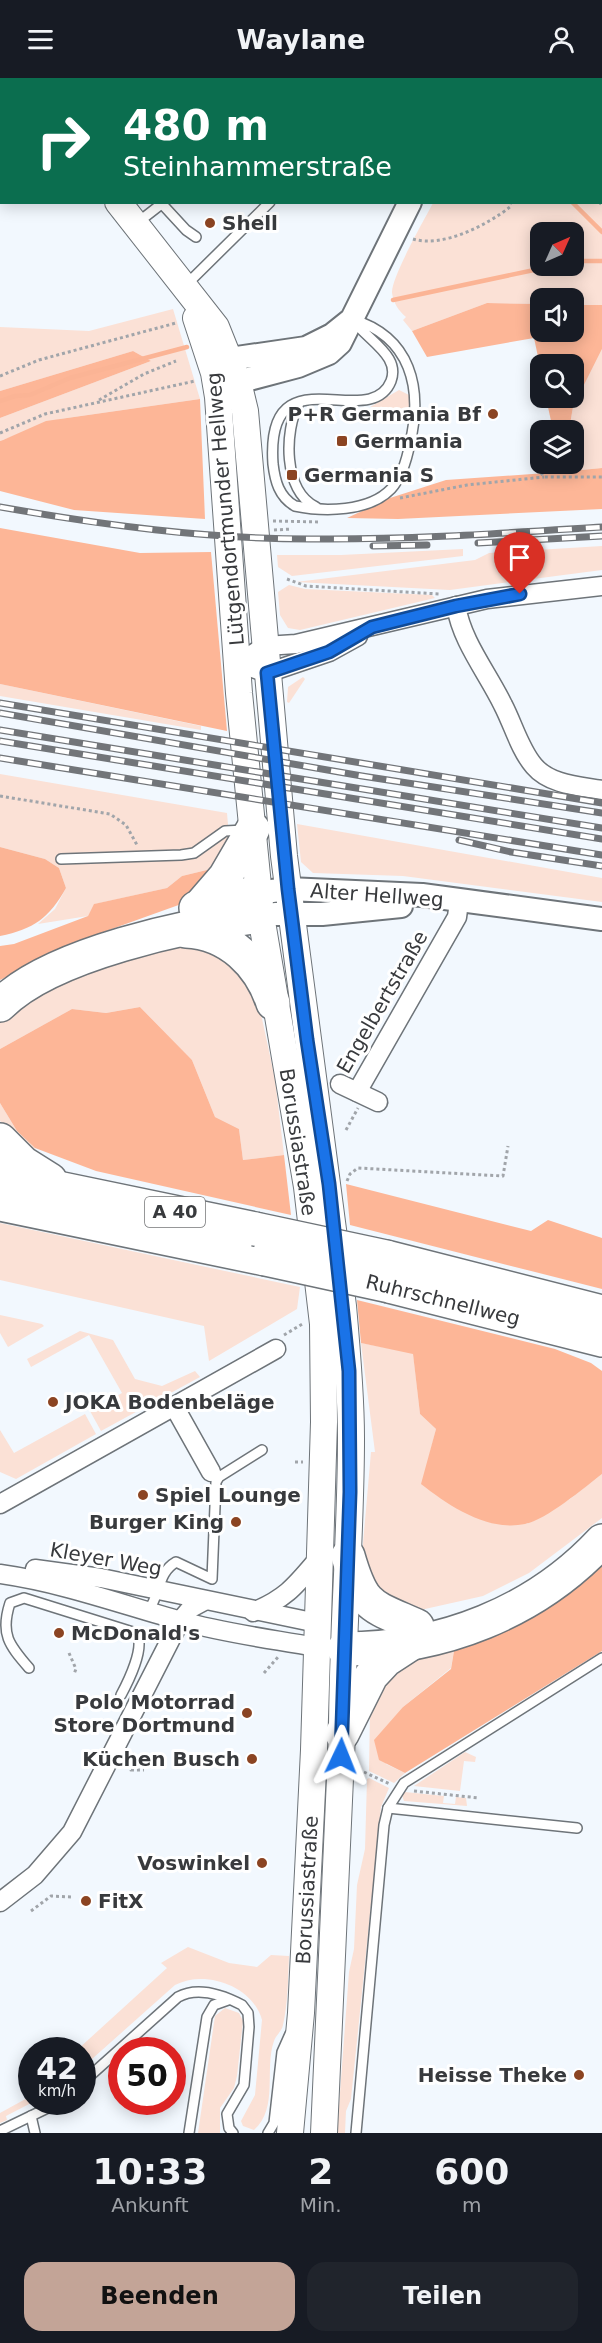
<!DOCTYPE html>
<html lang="de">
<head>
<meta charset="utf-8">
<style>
  :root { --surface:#171b24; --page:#20242c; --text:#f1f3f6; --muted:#9ea1a6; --accent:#c3a497 }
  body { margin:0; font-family:"DejaVu Sans",sans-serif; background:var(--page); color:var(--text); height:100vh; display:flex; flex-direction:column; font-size:22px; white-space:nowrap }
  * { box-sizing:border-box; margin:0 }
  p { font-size:20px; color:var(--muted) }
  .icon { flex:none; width:33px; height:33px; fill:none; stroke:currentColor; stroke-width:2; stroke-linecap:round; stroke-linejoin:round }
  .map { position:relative; height:2055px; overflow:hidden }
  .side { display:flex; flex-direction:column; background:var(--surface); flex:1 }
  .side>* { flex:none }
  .banner { position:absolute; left:0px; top:0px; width:603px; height:126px; box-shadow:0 3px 15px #0003; background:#0b6e4f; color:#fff; overflow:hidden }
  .needle { width:39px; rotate:45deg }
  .buttons { position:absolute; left:530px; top:144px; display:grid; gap:12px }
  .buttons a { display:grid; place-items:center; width:54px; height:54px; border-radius:12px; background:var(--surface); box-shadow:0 3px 15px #0003; font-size:30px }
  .speed { position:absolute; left:18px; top:1959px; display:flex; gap:12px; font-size:30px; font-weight:700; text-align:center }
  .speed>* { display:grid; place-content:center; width:78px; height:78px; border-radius:50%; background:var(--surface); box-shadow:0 3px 15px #0003; line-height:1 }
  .speed small { font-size:15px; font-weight:400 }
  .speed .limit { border:9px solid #d22; background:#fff; color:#111 }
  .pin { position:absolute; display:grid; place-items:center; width:51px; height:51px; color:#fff; margin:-62px -26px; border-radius:50% 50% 50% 0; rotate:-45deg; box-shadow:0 0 6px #0007 }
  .pin .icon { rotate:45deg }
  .me { position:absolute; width:66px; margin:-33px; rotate:2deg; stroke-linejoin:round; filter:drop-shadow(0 0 4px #0008) }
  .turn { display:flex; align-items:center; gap:21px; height:126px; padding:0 24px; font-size:27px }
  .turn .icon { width:78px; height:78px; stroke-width:2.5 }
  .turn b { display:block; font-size:42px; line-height:51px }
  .eta { display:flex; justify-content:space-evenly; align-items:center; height:102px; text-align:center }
  .eta b { font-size:36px; font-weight:800; line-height:42px }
  .action { display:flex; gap:12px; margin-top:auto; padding:12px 24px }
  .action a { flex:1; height:69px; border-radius:18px; background:var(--accent); color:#111; font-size:24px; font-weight:800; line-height:69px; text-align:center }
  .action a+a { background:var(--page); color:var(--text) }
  header { display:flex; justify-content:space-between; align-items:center; height:78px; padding:0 24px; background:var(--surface); font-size:27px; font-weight:800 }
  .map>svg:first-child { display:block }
</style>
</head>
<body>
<header><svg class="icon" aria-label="menu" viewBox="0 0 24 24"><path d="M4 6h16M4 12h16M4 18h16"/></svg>Waylane<svg class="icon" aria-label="person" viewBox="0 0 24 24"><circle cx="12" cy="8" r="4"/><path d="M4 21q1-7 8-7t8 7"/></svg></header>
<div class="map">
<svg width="602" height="2055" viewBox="0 0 602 2055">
  <rect width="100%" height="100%" fill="#f2f8fe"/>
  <g fill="#fbe1d6" fill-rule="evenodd">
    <path d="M 272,0 L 602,0 L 602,227 L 573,227 L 573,220 L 540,220 L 540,226 L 487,225 L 412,253 L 403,242 L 406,239 C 398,232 394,226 392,215 C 391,200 424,142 433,125 L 602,124 L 602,2 ZM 540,154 L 573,154 L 573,188 L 540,188 Z"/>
    <polygon points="173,231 200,321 60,341 0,363 0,340 151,283 133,273 0,313 0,249 89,253"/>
    <polygon points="602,271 602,390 561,394 562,386 573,386 573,352 569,352 573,329"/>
    <polygon points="399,312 409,317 410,331 370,329"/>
    <polygon points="602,468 602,492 450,512 296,504 475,482 489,475"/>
    <polygon points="463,471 463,478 292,498 278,489 277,477 341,477"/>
    <polygon points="289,507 305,511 432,517 435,520 300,552 288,550 280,537 278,514"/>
    <polygon points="303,599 305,601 289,625 287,624 288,609"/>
    <polygon points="0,606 201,648 201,652 0,618"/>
    <polygon points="0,696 227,735 230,770 211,791 182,798 167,810 95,826 88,838 38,846 55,831 66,810 59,790 45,781 0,769"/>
    <polygon points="297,746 602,800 602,824 403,798 313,795 301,784"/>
    <polygon points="178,867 226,873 258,922 275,1001 284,1077 243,1082 239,1051 215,1039 192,982 140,929 106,935 72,931 0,971 0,942 53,898"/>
    <polygon points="0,1025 17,1053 35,1070 33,1074 0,1043"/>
    <polygon points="0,1145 300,1209 297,1231 209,1283 204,1248 0,1202"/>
    <polygon points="0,1237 42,1246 44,1248 8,1269 0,1255"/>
    <polygon points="80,1253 113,1262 135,1301 162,1308 195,1293 200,1299 101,1353 90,1333 122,1315 89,1257 31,1289 27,1281"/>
    <polygon points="361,1265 413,1275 420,1336 436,1351 422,1406 527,1446 570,1421 602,1396 602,1440 529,1495 483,1518 425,1531 400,1530 381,1519 362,1477 371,1374 375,1374"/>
    <polygon points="85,1336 96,1356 16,1401 0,1394 0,1352 14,1375"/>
    <polygon points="456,1561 451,1590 403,1629 386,1686 405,1695 394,1705 369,1693 370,1631 382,1599"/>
    <polygon points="465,1674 476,1679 475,1684 464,1683 460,1713 414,1708"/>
    <polygon points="369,1700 389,1710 381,1729 351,2021 346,2033 345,2055 337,2055 349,1894 354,1871 357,1807 365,1771 367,1701"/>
    <polygon points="405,1714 444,1718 443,1725 455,1726 456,1719 466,1720 467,1728 404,1723 402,1717"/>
    <path d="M 188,1869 L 229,1885 L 257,1889 L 271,1877 L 289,1878 C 288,1901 288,1925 283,1947 C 282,1953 276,1957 274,1963 C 264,1991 279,2030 254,2052 L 243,2048 L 241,2043 L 255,2017 L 262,1942 C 253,1908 205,1891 175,1907 L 83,1989 L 82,1972 L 77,1972 L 167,1890 L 161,1885 Z"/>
    <polygon points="225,1930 239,1935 243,1943 237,1998 234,2010 220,2030 220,2055 198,2055 215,1938"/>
    <polygon points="31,2018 33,2024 6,2038 7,2042 0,2045 0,2035"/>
  </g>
  <g fill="#fdb697">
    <polygon points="487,225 540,226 540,254 573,254 573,227 602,227 602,271 573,329 569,352 553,352 546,320 573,320 573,286 540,288 534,260 427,279 412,253"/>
    <polygon points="133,273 151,283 0,340 0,313"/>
    <polygon points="200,321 205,441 74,432 0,413 0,363 3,362 46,343"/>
    <polygon points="559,386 562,386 561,394 602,390 602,431 398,441 347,440 390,420 446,402 560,394"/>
    <polygon points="0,450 140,475 211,474 227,653 0,606"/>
    <polygon points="211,791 187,824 95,857 0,902 0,868 14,866 88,838 94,826 167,810 182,798"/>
    <polygon points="140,929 192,982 215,1039 239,1051 243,1082 284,1077 291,1137 96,1093 35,1070 17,1053 0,1025 0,971 72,931 106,935"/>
    <polygon points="346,1106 531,1153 548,1142 602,1160 602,1211 350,1147"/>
    <path d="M 357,1222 L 555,1271 L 591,1285 L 602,1293 L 602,1396 C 584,1410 546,1442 525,1446 C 488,1454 449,1428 421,1406 L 436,1351 L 420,1336 L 413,1276 L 361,1265 Z"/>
    <polygon points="602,1474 602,1573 405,1695 379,1682 374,1662 403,1629 451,1591 456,1561"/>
  </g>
  <path fill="#fbb495" d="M 0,769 L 45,781 L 59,790 L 66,810 C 49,840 34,851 0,858 Z"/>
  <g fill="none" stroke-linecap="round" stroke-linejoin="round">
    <g stroke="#fbb495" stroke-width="4.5">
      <polyline points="456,0 457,2"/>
      <polyline points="572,124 602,154"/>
      <polyline points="573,183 602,183"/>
      <polyline points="393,222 553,188"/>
      <polyline points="0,323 15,318 30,317 70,300 187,269"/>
    </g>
    <g stroke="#6e7479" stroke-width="12">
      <g id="service">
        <polyline points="60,2 62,0"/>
        <polyline points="149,2 151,0"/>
        <polyline points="165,2 166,0"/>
        <polyline points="162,126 186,152 196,159"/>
        <polyline points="137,145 164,124"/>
        <polyline points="185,208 270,124"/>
        <path d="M 352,241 C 411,259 423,310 410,365 C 407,381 402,399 391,411 C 369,434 324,434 295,428 C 279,419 275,403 273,386 C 265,271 370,356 391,303 C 394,295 393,288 389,281 C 381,267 363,256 352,241 Z"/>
        <path d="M 299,325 C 284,353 283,413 316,429"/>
        <polyline points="61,781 181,777 194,775 225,753 244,752"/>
        <path d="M 148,1533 C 161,1516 157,1495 176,1484 L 212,1501 L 216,1404 L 219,1399 L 262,1372"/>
        <path d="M 29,1590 C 9,1567 0,1556 10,1525 L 24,1520 L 136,1555 C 146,1568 128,1604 121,1617"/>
        <polyline points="388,1730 577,1750"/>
        <path d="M 82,2005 L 178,1919 C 198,1908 223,1917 242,1927 L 248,1935 L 249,1949 L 244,2007 L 227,2036 L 229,2050 L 233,2055"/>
        <polyline points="31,2038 35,2055"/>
        <polyline points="0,2053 60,2024"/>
        <polyline points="189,2055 207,1939 214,1927 228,1922"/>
        <polyline points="268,2055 274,2045 282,1974 290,1956"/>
        <polyline points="356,2055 384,1747 388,1730 404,1705 602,1580"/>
      </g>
    </g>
    <g stroke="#6e7479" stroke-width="21">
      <g id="minor">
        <polyline points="0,96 2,96"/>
        <path d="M 456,528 C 462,564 487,594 503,627 C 513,646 520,672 534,688 C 550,707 580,708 602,712"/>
        <polyline points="239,585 265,568 296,566 487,521 602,508"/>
        <polyline points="239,585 267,595 329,574 358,558"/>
        <polyline points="340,1006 378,1024"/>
        <polyline points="357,1014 457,839 459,824"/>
        <polyline points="174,1328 211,1394"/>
        <polyline points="0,1426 276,1271"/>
        <polyline points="35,1491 101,1500 317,1545"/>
        <path d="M 0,1496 C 63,1505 120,1526 181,1543 C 224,1555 271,1561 315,1569"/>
        <path d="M 253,1534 C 287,1520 296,1507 319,1480"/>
        <polyline points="0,1824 35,1797 72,1754 180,1543 191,1530 204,1523"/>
      </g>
    </g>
    <g stroke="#6e7479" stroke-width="26">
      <g id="tertiary">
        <polyline points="472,2 472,0"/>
        <polyline points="352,241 332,257 306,270 230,281 214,295 238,304 298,288 329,275 340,265 410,124"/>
        <polyline points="272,813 288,811 422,817 602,841"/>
        <polyline points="275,836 322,836 401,828"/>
      </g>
    </g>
    <g stroke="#6e7479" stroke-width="28">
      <g id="secondary">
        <polyline points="17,0 18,2"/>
        <path d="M 118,124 L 216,249 L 238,304 L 245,333 L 284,778 L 343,1228 C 347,1272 351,1316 351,1360 C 351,1459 342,1557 342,1656 L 324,2055"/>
        <polyline points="196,240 214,295 218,319 239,615 261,838 307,1109 323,1246 324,1344 314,1672 301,1935 290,2055"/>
      </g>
    </g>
    <g stroke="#6e7479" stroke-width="36">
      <g id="motorway">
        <polyline points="200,828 225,799 253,751"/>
        <polyline points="196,830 229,819 259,815"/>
        <path d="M 186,853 C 229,855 260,886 273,925"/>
        <path d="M 0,927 C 50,876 190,846 261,838"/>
        <polyline points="0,1062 23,1085 50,1102"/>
        <polyline points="0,1098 255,1151"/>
        <polyline points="0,1126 265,1181"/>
        <polyline points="386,1179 602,1234"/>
        <polyline points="389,1208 602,1262"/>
        <path d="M 348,1478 C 363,1530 370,1527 417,1548"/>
        <path d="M 344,1571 C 441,1571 535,1535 602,1463"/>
        <polyline points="342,1656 371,1598 386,1582 409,1567"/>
      </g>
    </g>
    <g stroke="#a1a5aa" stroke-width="3" stroke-dasharray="3 3" stroke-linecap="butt">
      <polyline points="303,0 304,2"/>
      <polyline points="599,124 602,127"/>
      <path d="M 413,161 C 443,170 487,147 510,129 L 511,124"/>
      <polyline points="0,298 39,282 176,245"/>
      <polyline points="99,322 144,296 176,283"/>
      <polyline points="0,355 45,336 195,303"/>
      <polyline points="534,385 544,399 602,399"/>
      <polyline points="400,420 467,407 544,399"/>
      <polyline points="273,443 321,444"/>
      <polyline points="274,452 292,451"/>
      <polyline points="287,501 306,508 439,516"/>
      <polyline points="0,718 110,736 126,747 137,767"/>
      <polyline points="346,1052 358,1030"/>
      <polyline points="347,1103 350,1096 358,1090 503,1098 508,1068"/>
      <polyline points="284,1257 304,1245"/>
      <polyline points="295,1384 303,1384"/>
      <polyline points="69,1575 76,1591 74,1596"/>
      <polyline points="264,1595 278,1579"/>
      <polyline points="132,1674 131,1692 144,1692"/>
      <polyline points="364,1694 390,1706"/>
      <polyline points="414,1713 479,1720"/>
      <polyline points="31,1833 51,1818 72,1819"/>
    </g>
    <use href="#service" stroke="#fff" stroke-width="9"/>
    <use href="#minor" stroke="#fff" stroke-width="18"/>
    <use href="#tertiary" stroke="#fff" stroke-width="22"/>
    <use href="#secondary" stroke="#fff" stroke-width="26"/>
    <use href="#motorway" stroke="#fff" stroke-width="33"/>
    <g stroke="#727579" stroke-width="7">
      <g id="rail">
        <path d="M 0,429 C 103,447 206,461 311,461 C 408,462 506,455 602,449"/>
        <polyline points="478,465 602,458"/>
        <polyline points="373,468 427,467"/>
        <polyline points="0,625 602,725"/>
        <polyline points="0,635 362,698 602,735"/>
        <polyline points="0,652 602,750"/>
        <polyline points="0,663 602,761"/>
        <polyline points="0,680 602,777"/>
        <polyline points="459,762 511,774 602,788"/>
      </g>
    </g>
    <use href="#rail" stroke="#fff" stroke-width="4.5" stroke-dasharray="14" stroke-linecap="butt"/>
    <g stroke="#6e7479" stroke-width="36" stroke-linecap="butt">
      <g id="motorway-bridge">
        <polyline points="255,1151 386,1179"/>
        <polyline points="265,1181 389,1208"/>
      </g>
    </g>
    <use href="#motorway-bridge" stroke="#fff" stroke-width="33"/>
  </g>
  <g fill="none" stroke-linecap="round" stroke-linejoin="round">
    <g stroke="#114b97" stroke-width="15">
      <polyline id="route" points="341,1678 350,1414 349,1293 329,1106 307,962 288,811 267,595 329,574 372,549 456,528 520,516"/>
    </g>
    <use href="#route" stroke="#1a73e8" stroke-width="10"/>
  </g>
  <g fill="#8b4422" stroke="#fff" stroke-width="2">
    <circle cx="210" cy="145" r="6"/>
    <circle cx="493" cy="336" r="6"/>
    <rect x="336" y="357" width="12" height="12" rx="3"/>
    <rect x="286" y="391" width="12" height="12" rx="3"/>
    <circle cx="53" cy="1324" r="6"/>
    <circle cx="143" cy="1417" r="6"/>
    <circle cx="236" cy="1444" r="6"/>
    <circle cx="59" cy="1555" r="6"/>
    <circle cx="247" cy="1635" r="6"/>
    <circle cx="252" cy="1681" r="6"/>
    <circle cx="262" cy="1785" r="6"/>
    <circle cx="86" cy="1823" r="6"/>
    <circle cx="579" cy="1997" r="6"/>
  </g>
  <g text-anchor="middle" stroke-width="6" stroke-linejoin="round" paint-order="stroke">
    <rect fill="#fff" stroke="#747577" stroke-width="1.5" x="145" y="1119" width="60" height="30" rx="4.5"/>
    <g font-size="18" font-weight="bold" fill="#383a3d">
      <text x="175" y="1140">A 40</text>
    </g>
    <g font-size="20" font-weight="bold" fill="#383a3d" stroke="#fff" text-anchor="start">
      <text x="222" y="152">Shell</text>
      <text x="481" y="343" text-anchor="end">P+R Germania Bf</text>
      <text x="354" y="370">Germania</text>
      <text x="304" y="404">Germania S</text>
      <text x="65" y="1331">JOKA Bodenbeläge</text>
      <text x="155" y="1424">Spiel Lounge</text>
      <text x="224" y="1451" text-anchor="end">Burger King</text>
      <text x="71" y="1562">McDonald's</text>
      <text x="235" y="1631" text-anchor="end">Polo Motorrad<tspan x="235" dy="23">Store Dortmund</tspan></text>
      <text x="240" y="1688" text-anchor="end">Küchen Busch</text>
      <text x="250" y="1792" text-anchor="end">Voswinkel</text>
      <text x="98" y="1830">FitX</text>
      <text x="567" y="2004" text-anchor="end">Heisse Theke</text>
    </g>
    <g font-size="20" fill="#383a3d" stroke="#fff">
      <text transform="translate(225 431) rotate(-95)" y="7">Lütgendortmunder Hellweg</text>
      <text transform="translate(377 817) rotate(4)" y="7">Alter Hellweg</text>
      <text transform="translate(382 924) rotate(-60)" y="7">Engelbertstraße</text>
      <text transform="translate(298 1064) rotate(81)" y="7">Borussiastraße</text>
      <text transform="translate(443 1222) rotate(14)" y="7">Ruhrschnellweg</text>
      <text transform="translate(106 1481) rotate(10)" y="7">Kleyer Weg</text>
      <text transform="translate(307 1812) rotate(-87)" y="7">Borussiastraße</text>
    </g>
  </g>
</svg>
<div class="buttons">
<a><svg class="needle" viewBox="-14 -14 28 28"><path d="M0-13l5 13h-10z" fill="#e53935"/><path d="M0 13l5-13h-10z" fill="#9ea1a6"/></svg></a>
<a><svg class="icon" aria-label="sound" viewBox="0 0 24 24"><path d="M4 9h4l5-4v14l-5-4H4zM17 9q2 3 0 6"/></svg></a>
<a><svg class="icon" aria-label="search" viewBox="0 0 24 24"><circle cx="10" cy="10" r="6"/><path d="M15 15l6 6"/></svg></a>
<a><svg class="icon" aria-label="layers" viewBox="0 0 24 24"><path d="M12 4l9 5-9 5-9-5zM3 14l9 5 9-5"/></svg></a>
</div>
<div class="speed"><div>42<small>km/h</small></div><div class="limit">50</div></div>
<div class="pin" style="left:520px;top:516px;background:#d93025"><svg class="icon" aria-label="arrive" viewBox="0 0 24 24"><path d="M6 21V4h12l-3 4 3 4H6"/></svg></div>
<svg class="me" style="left:341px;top:1678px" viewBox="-20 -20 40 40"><path d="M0-17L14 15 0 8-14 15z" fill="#1a73e8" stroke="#fff" stroke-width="4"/></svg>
<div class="banner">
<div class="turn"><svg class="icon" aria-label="right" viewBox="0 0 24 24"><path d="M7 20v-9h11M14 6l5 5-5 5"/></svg><div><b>480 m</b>Steinhammerstraße</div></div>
</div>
</div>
<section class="side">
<div class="eta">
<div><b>10:33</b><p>Ankunft</p></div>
<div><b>2</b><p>Min.</p></div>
<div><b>600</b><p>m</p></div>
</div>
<div class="action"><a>Beenden</a><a>Teilen</a></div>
</section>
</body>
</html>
